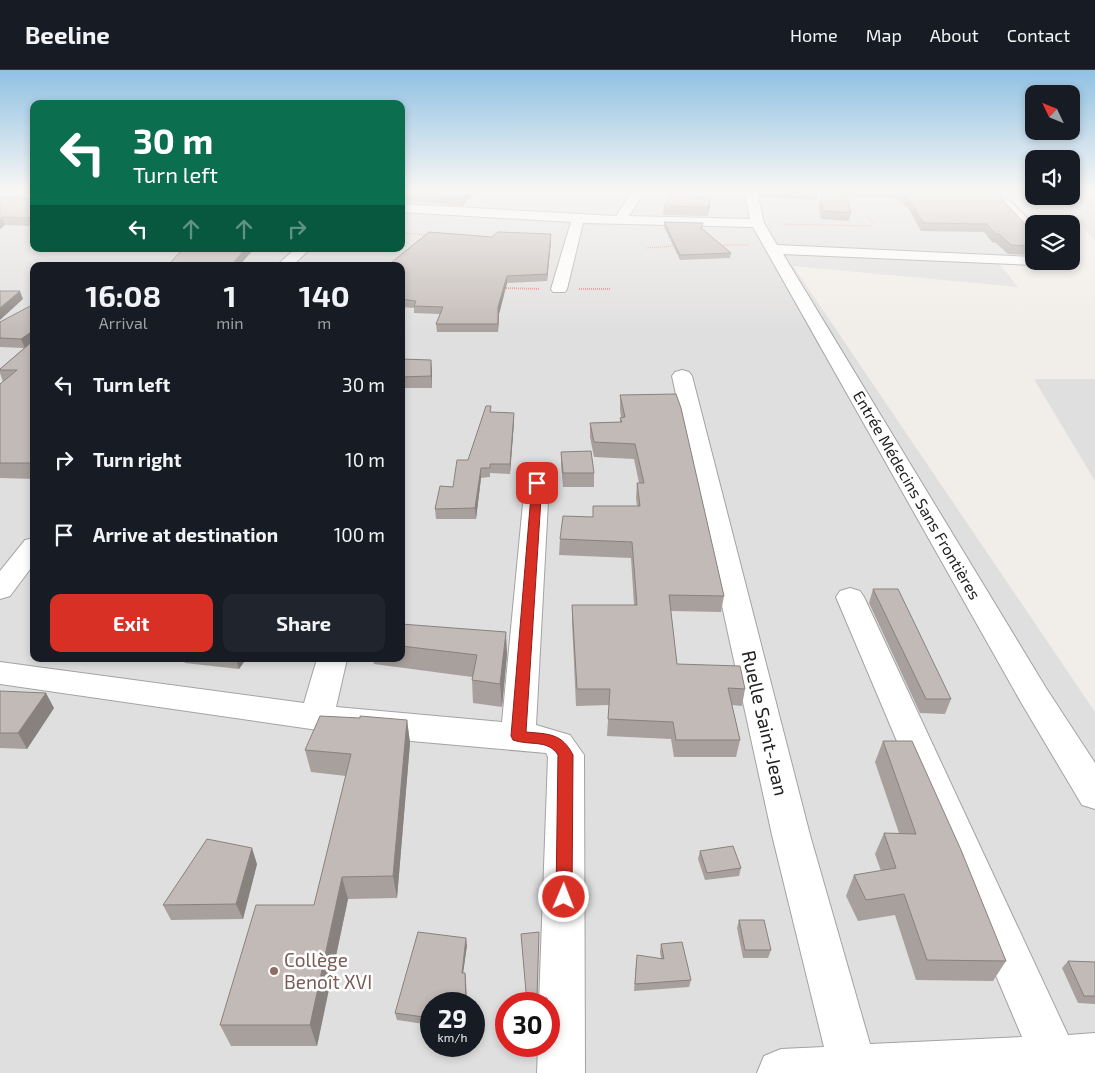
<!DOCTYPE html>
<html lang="en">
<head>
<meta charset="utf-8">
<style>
  :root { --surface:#171b24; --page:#20242c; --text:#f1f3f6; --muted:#9ea1a6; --line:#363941; --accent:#d93025 }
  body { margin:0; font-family:"Exo 2",sans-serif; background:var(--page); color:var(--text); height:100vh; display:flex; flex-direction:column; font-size:19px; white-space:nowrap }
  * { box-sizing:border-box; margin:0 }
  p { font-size:16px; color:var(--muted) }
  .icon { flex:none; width:28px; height:28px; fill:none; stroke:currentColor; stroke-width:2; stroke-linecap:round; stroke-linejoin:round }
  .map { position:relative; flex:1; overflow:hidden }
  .panel { position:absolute; left:30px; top:192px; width:375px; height:400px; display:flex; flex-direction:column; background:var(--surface); border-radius:10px; box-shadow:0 2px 8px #0003 }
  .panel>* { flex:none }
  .banner { position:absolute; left:30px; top:30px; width:375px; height:152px; border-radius:10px; box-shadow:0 2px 8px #0003; background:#0b6e4f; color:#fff; overflow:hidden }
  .needle { width:32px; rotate:313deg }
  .fabs { position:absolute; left:1025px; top:15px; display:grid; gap:10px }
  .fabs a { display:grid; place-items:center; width:55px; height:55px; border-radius:10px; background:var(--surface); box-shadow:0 2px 8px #0003; font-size:25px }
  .speed { position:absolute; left:420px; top:922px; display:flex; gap:10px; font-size:25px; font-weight:700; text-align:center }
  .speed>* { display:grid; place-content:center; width:65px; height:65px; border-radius:50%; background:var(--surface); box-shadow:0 2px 8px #0003; line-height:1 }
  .speed small { font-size:12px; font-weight:400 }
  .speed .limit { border:8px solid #d22; background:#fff; color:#111 }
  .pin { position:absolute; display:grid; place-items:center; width:42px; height:42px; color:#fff; margin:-21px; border-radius:10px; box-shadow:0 2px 8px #0006 }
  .me { position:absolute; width:55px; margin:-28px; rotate:1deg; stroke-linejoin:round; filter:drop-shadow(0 0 4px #0008) }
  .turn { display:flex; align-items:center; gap:18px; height:105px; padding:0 20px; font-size:22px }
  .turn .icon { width:65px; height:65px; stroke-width:2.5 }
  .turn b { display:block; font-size:35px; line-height:42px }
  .lanes { display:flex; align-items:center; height:48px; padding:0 20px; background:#0003; justify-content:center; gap:25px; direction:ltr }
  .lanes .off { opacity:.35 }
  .eta { display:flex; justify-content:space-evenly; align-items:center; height:85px; text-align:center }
  .eta b { font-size:30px; font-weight:700; line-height:35px }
  .primary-button { display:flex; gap:10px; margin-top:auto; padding:10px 20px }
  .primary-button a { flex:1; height:58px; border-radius:10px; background:var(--accent); color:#fff; font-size:20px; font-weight:700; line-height:58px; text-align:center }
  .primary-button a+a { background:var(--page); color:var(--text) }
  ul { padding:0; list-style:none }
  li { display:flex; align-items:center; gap:15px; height:75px; padding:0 20px }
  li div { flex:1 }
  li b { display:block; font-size:19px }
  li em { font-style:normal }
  header { display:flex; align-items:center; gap:30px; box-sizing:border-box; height:70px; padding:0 25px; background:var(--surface); border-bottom:1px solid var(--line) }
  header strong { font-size:24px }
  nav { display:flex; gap:28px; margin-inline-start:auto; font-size:18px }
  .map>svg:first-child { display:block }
</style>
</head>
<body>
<header>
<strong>Beeline</strong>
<nav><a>Home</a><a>Map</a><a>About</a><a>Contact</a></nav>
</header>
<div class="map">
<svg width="1095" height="1003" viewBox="0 0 1095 1003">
  <rect width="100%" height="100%" fill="#f1eee9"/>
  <g fill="#e0dfdf" fill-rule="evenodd">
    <path d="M 0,122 L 34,122 L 34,179 L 401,179 L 401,122 L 1004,122 L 1036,154 L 1034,154 L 1034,191 L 1071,191 L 1071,188 L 1078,195 L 997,191 L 1018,217 L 793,196 L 1095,642 L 1095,1003 L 0,1003 ZM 34,196 L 401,196 L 401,589 L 34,589 ZM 431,934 L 474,934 L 474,976 L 431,976 ZM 506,934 L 549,934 L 549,976 L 506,976 Z"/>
    <polygon points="1071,122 1095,122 1095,171 1058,126 1071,126"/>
    <polygon points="1034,309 1095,309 1095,411"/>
  </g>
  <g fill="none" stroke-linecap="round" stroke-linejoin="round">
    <g stroke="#a3a3a3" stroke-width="2">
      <g id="minor">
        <polygon points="0,122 9,122 15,129 13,132 9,133 0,129"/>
        <polygon points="632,122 644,122 629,146 750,149 745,122 757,122 764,153 777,175 1034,187 1034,191 1041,191 1034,195 783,184 1046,618 1095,693 1095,739 1082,735 1022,634 753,157 583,153 567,219 565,222 553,222 551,219 571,152 401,142 401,134 616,146"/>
        <polygon points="1006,130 1010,131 1034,155 1034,167 1029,166 1002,137 1000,134 1002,131"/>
        <polygon points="295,179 310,179 292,196 276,196"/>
        <polygon points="682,300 689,302 692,306 810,765 870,974 1022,967 836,527 840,521 850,518 860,521 864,527 1068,965 1095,963 1095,1003 757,1003 764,986 781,979 824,977 772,765 672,306 675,302"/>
        <polygon points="537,406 545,408 549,413 536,655 570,665 584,685 585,1003 537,1003 538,976 549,976 549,934 539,934 548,687 546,683 366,667 0,614 0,592 304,633 317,589 347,589 336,637 502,652 525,413 529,408"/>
        <polygon points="34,468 34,494 10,526 0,529 0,501 25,470"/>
      </g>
    </g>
    <g stroke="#f37c78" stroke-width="1" stroke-dasharray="1 1" stroke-linecap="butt">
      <polyline points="780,154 871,156 873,153 847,122"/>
      <polyline points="401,163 428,165"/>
      <polyline points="717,175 748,175"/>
      <polyline points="646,178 676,176"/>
    </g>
    <g stroke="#f37c78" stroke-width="2" stroke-dasharray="1 1" stroke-linecap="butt">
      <polyline points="502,218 540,219"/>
      <polyline points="579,219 611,219"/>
    </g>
    <use href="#minor" fill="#fff" fill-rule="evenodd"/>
  </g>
  <g fill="#a7a09d">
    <polygon points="401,122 475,122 462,136 401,130"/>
    <polygon points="761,122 818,122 817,130 762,127"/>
    <polygon points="822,122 1002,122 1001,128 1003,131 1030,159 1034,159 1034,185 1008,184 996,173 992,172 984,162 921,161 909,139 896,128 846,126 851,143 849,151 821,149 819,138"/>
    <polygon points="34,125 34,156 5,155 0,159 0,126 31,129"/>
    <polygon points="664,136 710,137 707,146 663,145"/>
    <polygon points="664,152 703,153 702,159 731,183 730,188 680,190 664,157"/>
    <polygon points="551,171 547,211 507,213 499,244 498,262 437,262 436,254 440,244 414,243 414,238 401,237 401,196"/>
    <polygon points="34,234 34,409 0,408 0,314 3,312 0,303 0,299 24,278 0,277 0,252"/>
    <polygon points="401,289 432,301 432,318 401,318"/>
    <polygon points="620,325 724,526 721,542 671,541 677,594 745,619 742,636 732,635 740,670 736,687 674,687 671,669 607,666 609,635 576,636 572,552 572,535 634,535 631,488 559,485 560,469 593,447 593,436 637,436 636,428 637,413 639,413 634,389 594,387 590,367 590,353 620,352 620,348 621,348 620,339"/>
    <polygon points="491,342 514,352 510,404 490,403 490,407 481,408 476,449 436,449 435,439 453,417 468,390"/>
    <polygon points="561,382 594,403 594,417 563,417 561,395"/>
    <polygon points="873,519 951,629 945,644 920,643 869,533"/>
    <polygon points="401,554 507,584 502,637 473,633 472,610 472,607 374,594 373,589 401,589"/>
    <polygon points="183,589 246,589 239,599 185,593"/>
    <polygon points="0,621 54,638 27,679 0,678"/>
    <polygon points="360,648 407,650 410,673 397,828 348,829 317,976 231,976 220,955 314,835 346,706 311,702 305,680"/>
    <polygon points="883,671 1006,891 993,911 916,910 895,845 858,851 846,826 854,805 881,801 875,784 884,763 899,763 875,692"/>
    <polygon points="700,781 741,798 739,806 705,810 698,789"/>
    <polygon points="257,794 243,849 171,850 163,835"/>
    <polygon points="739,850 771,880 768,888 743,888 737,858"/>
    <polygon points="661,874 691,910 689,917 634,921 636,893 661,888 660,882"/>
    <polygon points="467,875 463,903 465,903 466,910 431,934 431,955 397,950 395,943"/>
    <polygon points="1068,891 1095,892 1095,934 1078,933 1062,898"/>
  </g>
  <g fill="#88827f">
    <polygon points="468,122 475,122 462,136 462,128"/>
    <polygon points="711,128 710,137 707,146 708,137"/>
    <polygon points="2,147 5,155 0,159 0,149"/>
    <polygon points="551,164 551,171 547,211 547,204"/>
    <polygon points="245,179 254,179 239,196 232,196 232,194"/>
    <polygon points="507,206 507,213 499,244 498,262 498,237"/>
    <polygon points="20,221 23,229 0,250 0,238"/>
    <polygon points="34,260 34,272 25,278 21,269"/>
    <polygon points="431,290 432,301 432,318 431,306"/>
    <polygon points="514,343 514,352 510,404 510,394"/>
    <polygon points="34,389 34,403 30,393"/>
    <polygon points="481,398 481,408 476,449 475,438"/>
    <polygon points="506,562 507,584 502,637 500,614"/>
    <polygon points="236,589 246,589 239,599"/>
    <polygon points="46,623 54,638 27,679 18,663"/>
    <polygon points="407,650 410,673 397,828 393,806"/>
    <polygon points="252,778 257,794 243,849 236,834"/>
    <polygon points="342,807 348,829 317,976 310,955"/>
    <polygon points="466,868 467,875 462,911 462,903"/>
    <polygon points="465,903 466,910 467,934 466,934"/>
  </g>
  <g fill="#c2bab6" stroke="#88827f">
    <polygon points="401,122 468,122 462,128"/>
    <polygon points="822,122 845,122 851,143 823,141 821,131"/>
    <polygon points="900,122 1002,122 1001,128 1003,131 1030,159 1034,159 1034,176 1011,175 999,164 995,164 987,154 923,153 911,132"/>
    <polygon points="672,123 711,128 708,137 664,136"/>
    <polygon points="33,125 34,148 2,147 0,149 0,126 31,129"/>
    <polygon points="664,152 703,153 701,158 731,183 680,185"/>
    <polygon points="429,162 492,167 498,162 551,164 547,204 507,206 498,237 498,254 436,254 443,237 414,236 416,231 401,229 401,196 387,196"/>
    <polygon points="183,179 245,179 232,194 235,194 233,196 167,196"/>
    <polygon points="0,221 20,221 0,238"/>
    <polygon points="34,234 34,260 21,269 0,268 0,252"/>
    <polygon points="34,270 34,389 30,393 0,393 0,314 17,300 0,300 0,299"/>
    <polygon points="401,289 431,290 431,306 401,307"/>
    <polygon points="676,324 681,338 724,526 669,525 677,594 740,596 745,619 728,618 740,670 676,670 673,652 608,649 610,619 577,619 572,535 637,535 632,472 560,469 563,446 593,447 593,436 640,436 637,413 644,413 635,374 594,372 590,353 622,352 620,348 625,347 620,325"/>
    <polygon points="486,336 491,336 490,342 514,343 510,394 490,394 490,398 481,398 475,438 435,439 440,416 453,417 457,390 468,390"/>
    <polygon points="591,381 594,403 563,403 561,382"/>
    <polygon points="873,519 898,519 951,629 926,629"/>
    <polygon points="401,554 506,562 500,614 472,610 477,585 401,576"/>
    <polygon points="0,621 46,623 18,663 0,663"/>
    <polygon points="320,646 360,648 360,646 407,650 393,806 342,807 310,955 220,955 256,835 314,835 351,684 305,680"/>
    <polygon points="883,671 912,671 961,780 1006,891 927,890 904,824 866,830 854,805 896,798 884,763 916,764"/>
    <polygon points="207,769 252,778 236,834 163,835"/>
    <polygon points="733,776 741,798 707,803 700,781"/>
    <polygon points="739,850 764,850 771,880 745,880"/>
    <polygon points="418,862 466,868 462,903 465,903 466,934 431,934 431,948 395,943"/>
    <polygon points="539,862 537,927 539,928 547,928 547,934 527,934 521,864"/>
    <polygon points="682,872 691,910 635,914 637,885 664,889 661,874"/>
    <polygon points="1068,891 1095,892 1095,926 1084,926"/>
  </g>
  <linearGradient id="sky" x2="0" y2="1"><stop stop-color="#90c1e3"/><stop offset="0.46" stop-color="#f9f7f5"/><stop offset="1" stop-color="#f9f7f5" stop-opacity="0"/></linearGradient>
  <rect width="1095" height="263" fill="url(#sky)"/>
  <path fill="#d93025" stroke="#8d1f18" d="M 537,410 L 542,413 L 526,662 C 548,664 562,663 573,685 L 572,827 L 570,833 L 564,835 L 558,833 L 556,827 L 558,685 C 548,669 530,676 513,670 L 511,666 L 532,413 Z"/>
  <circle fill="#8d6e63" stroke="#fff" stroke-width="2" cx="274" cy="901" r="5"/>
  <g text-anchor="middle" stroke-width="5" stroke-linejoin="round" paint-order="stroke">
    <g font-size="16" fill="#222" stroke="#fff">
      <text transform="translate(917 425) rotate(60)" y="6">Entrée Médecins Sans Frontières</text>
    </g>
    <g font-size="19" fill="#222" stroke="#fff">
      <text transform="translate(765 653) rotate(77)" y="7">Ruelle Saint-Jean</text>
    </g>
    <g font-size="19" fill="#785e54" stroke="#fff" text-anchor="start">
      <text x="284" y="897">Collège<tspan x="284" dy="22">Benoît XVI</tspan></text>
    </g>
  </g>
</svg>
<div class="fabs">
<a><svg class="needle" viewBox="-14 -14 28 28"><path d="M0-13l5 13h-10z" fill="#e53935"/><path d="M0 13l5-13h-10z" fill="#9ea1a6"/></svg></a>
<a><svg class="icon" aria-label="sound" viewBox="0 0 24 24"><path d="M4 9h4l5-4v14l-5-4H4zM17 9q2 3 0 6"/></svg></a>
<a><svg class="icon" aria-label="layers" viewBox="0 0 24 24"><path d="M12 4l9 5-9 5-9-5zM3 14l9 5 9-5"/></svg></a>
</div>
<div class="speed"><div>29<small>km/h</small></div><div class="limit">30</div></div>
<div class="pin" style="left:537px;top:413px;background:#d93025"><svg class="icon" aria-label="arrive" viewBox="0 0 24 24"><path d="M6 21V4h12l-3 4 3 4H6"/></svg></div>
<svg class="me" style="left:564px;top:827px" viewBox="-20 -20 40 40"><circle r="17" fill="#d93025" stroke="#fff" stroke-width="3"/><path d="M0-11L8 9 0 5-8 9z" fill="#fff"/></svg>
<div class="banner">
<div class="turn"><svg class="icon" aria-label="left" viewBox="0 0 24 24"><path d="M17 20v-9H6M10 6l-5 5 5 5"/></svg><div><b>30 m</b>Turn left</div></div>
<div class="lanes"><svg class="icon" aria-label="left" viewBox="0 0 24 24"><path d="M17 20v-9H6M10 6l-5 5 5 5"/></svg><svg class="icon off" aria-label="ahead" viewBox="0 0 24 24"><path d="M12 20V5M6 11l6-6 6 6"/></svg><svg class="icon off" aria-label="ahead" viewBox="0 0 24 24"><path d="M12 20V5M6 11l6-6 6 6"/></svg><svg class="icon off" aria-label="right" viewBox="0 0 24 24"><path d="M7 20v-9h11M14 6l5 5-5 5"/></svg></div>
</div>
<section class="panel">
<div class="eta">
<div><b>16:08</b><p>Arrival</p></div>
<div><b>1</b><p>min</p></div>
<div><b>140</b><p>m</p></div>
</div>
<ul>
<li><svg class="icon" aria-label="left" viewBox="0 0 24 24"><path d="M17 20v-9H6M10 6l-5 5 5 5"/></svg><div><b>Turn left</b></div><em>30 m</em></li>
<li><svg class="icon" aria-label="right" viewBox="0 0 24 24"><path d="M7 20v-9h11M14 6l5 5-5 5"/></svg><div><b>Turn right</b></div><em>10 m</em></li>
<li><svg class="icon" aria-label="arrive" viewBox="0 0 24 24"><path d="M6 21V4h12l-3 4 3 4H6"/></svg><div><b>Arrive at destination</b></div><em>100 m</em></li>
</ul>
<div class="primary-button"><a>Exit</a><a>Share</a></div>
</section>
</div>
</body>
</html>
